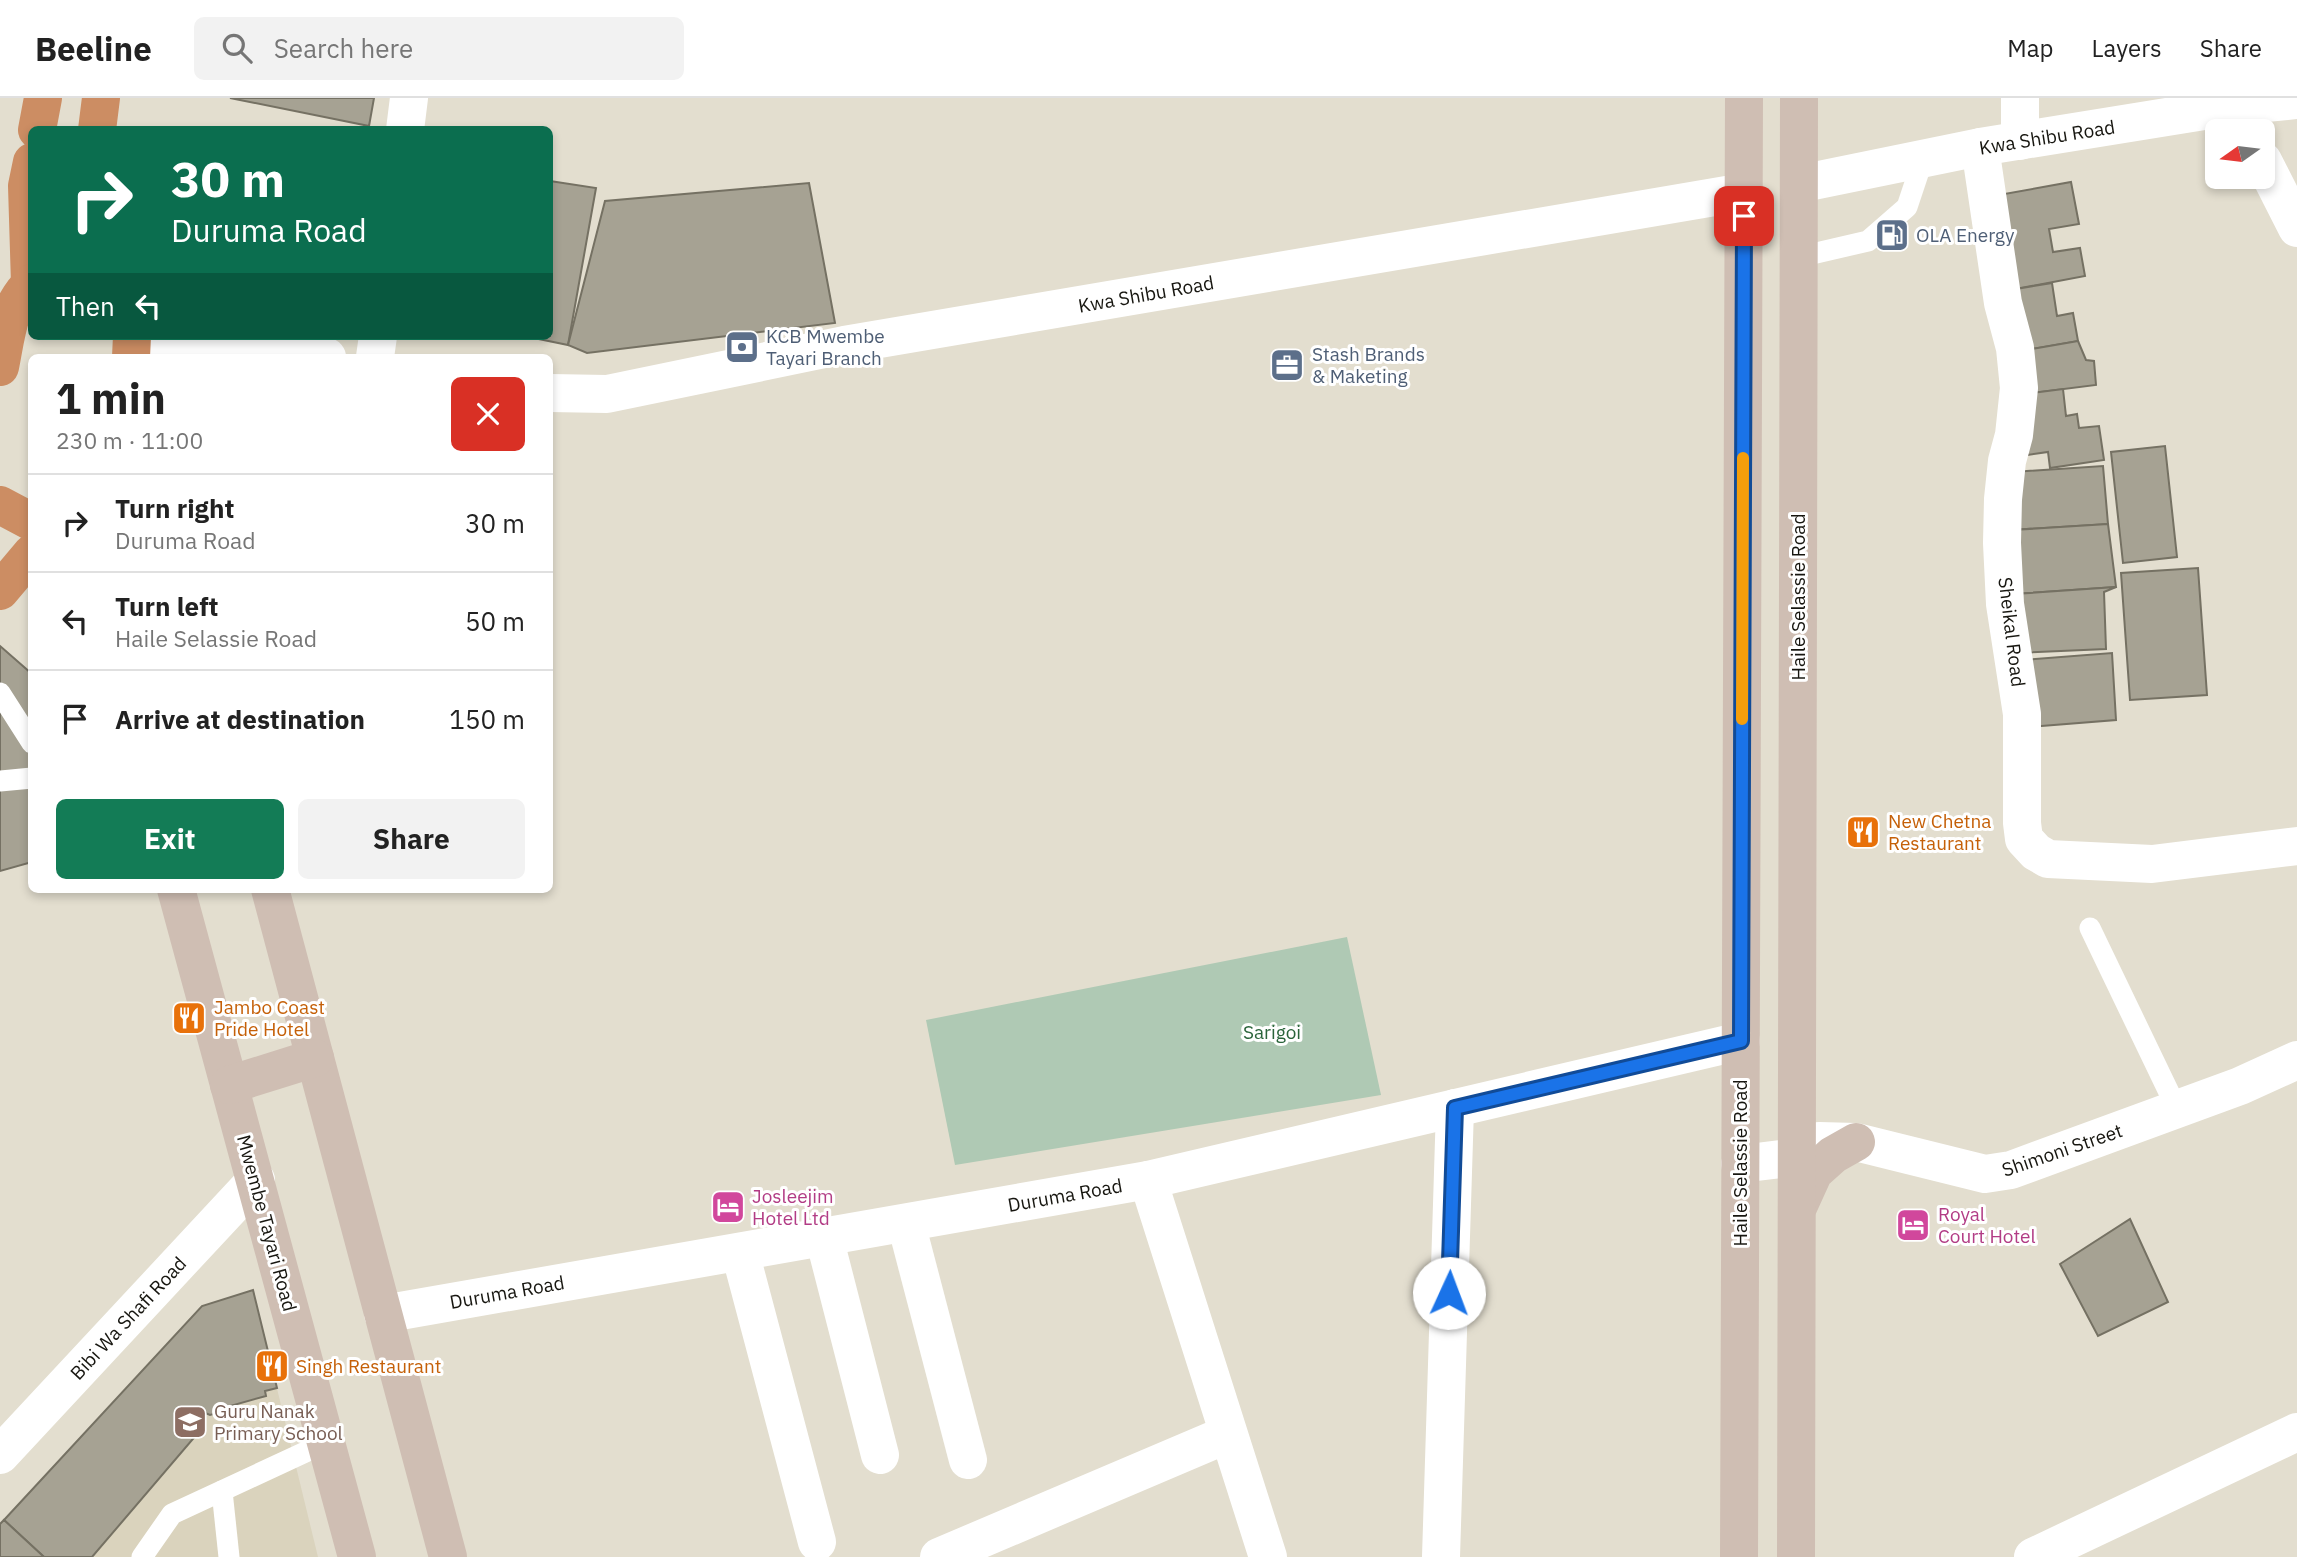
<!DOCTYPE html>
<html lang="en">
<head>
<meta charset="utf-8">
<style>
  :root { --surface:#fff; --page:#f2f2f2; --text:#222; --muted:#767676; --line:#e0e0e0; --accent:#137c56 }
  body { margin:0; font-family:"IBM Plex Sans",sans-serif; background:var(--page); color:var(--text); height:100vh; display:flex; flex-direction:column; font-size:26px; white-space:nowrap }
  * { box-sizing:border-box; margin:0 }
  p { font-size:23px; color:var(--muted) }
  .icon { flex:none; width:38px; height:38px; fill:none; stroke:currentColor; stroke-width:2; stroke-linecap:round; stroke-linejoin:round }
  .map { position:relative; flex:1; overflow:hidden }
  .panel { position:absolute; left:28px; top:256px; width:525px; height:539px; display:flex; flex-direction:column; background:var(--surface); border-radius:10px; box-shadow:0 4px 10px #0003 }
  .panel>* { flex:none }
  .hud { position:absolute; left:28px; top:28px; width:525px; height:214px; border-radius:10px; box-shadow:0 4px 10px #0003; background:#0b6e4f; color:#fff; overflow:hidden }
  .needle { width:46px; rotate:256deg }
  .tools { position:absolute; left:2205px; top:21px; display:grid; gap:14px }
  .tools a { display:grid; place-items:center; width:70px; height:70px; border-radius:10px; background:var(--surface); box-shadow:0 4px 10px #0003; font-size:35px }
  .pin { position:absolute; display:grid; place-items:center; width:60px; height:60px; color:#fff; margin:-30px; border-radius:14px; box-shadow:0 4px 10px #0006 }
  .me { position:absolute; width:77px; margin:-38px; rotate:2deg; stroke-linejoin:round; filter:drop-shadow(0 0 5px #0008) }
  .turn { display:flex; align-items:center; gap:24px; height:147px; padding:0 28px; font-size:32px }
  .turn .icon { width:91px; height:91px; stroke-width:2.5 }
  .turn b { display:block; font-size:49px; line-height:60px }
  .then { display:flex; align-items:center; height:66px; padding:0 28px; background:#0003; gap:14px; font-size:26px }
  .round { display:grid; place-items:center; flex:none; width:74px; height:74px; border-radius:10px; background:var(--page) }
  .headline { display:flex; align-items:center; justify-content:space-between; height:119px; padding:0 28px }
  h1 { font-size:42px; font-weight:700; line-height:52px }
  .button { display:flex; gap:14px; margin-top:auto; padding:14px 28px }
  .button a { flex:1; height:80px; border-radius:10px; background:var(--accent); color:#fff; font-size:28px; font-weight:700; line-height:80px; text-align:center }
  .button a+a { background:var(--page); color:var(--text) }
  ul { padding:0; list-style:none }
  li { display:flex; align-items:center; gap:21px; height:98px; padding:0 28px; border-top:2px solid var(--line) }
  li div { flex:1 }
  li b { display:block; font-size:26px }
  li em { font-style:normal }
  header { display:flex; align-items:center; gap:42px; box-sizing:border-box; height:98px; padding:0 35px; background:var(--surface); border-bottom:2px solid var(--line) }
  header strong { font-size:33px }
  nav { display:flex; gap:38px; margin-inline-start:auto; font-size:24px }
  .search { width:490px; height:63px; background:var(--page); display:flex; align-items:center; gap:18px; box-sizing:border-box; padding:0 24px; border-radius:10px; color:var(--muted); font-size:26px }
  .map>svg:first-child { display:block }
</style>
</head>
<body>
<header>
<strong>Beeline</strong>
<div class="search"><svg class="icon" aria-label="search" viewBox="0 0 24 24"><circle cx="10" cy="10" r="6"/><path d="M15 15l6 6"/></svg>Search here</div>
<nav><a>Map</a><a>Layers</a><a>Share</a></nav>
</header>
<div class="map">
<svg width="2297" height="1459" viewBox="0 0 2297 1459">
  <rect width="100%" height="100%" fill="#e3decf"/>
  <polygon fill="#dad3bd" points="253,1192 318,1459 0,1459 0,1426 202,1208"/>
  <polygon fill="#afc9b4" points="1347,839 1381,997 955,1067 926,922"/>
  <g fill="#a6a293" stroke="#757163" stroke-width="2">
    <polygon points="230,0 374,0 369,28"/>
    <polygon points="550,83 596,90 568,247 524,238 550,238"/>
    <polygon points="2071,84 2079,126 2049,131 2053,154 2080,150 2085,178 2010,192 1993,98"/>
    <polygon points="809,85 835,225 587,255 568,247 605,103"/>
    <polygon points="2052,185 2057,218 2073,215 2078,243 2021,253 2010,192"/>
    <polygon points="2078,243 2086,262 2094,263 2096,287 2025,296 2021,253"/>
    <polygon points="2063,291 2066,318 2077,316 2079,330 2099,328 2104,362 2050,370 2048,354 2014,359 2025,296"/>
    <polygon points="2165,348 2177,459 2123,465 2111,354"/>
    <polygon points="2103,368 2108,426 2012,432 2013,374"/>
    <polygon points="2108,426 2116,489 2014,496 2012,432"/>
    <polygon points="2198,470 2207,597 2130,602 2121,475"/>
    <polygon points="2116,489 2104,494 2106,551 2018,555 2014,496"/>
    <polygon points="0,548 32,576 32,764 0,773"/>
    <polygon points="2112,555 2116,622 2028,629 2023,562"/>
    <polygon points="2130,1121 2168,1204 2098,1238 2060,1166"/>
    <polygon points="253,1192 277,1290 265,1293 266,1298 230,1308 232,1311 210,1317 203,1314 192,1328 198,1335 92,1459 44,1459 4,1422 202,1208"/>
    <polygon points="4,1422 44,1459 0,1459 0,1426"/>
  </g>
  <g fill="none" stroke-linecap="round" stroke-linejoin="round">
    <g stroke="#fff" stroke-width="21">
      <polyline points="1799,159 1868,143 1907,109 1923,61"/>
      <polyline points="0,595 32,645"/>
      <polyline points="0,683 32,680"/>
      <polyline points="2090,830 2177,1011"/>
      <polyline points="222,1393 229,1459"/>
      <polyline points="142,1459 172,1416 327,1344"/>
    </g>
    <g stroke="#fff" stroke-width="38">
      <polyline points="2020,0 2020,43"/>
      <polyline points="405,32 409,0"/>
      <polyline points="1980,49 2003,205 2015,250 2019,290 2014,337 2007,363 2003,401 2002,445 2005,506 2022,616 2022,725 2024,741 2036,754 2048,761 2152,766 2297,748"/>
      <polyline points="2263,63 2297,130"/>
      <polyline points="1799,86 1980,49 2235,8 2297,2"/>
      <polyline points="133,244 327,259"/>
      <polyline points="375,259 378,238"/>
      <polyline points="550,295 607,296 844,247 1744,94"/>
      <polyline points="1740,1066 1797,1059 1819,1043 1856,1044 1985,1076 2011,1072 2240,988 2297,962"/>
      <polyline points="1148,1082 1268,1459"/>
      <polyline points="906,1125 968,1362"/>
      <polyline points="824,1139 880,1357"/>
      <polyline points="740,1154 817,1444"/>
      <polyline points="383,1216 1148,1082 1741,943"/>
      <polyline points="0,1357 256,1082"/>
      <polyline points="939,1459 1228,1336"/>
      <polyline points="1441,1459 1455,1010"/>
      <polyline points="2033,1459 2297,1334"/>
    </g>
    <g stroke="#cfbeb3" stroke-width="38">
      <polyline points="176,791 357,1459"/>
      <polyline points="270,791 448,1459"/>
      <polyline points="229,987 315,960"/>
      <polyline points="1799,1107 1814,1074 1833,1057 1856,1044"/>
      <polyline points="1739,1459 1744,0"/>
      <polyline points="1796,1459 1799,0"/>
    </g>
    <g stroke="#cc8d63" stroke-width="38">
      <polyline points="37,32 43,0"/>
      <polyline points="97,32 101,0"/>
      <polyline points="30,186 27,88 32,64"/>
      <polyline points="131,259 132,238"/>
      <path d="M 0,269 C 6,240 8,205 32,185"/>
      <polyline points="0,407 32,424"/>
      <polyline points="0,493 32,455"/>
    </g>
  </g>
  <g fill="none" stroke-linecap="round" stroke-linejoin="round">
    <g stroke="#114b97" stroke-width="18">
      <polyline id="route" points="1449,1195 1455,1010 1741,943 1744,118"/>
    </g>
    <use href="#route" stroke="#1a73e8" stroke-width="12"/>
    <polyline stroke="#f59e0b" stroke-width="12" points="1742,621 1743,360"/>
  </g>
  <defs>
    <g id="fuel-square" transform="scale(1.75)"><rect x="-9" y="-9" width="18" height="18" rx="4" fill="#5c6f8a" stroke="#fff"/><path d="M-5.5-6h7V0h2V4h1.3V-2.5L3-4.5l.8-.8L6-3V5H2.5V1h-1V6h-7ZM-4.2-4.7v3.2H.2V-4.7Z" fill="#fff"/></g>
    <g id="bank-square" transform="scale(1.75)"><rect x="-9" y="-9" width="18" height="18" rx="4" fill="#5c6f8a" stroke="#fff"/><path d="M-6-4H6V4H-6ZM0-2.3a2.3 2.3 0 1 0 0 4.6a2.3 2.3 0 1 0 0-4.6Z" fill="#fff"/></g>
    <g id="office-square" transform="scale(1.75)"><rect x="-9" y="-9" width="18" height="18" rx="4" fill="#5c6f8a" stroke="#fff"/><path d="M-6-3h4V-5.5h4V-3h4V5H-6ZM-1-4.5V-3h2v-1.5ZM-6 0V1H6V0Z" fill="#fff"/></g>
    <g id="restaurant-square" transform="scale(1.75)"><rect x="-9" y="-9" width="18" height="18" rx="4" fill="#e8710a" stroke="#fff"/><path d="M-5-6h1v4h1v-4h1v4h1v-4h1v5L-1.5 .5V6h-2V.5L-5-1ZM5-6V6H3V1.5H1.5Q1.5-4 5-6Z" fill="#fff"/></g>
    <g id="hotel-square" transform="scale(1.75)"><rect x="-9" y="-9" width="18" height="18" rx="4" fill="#d1479c" stroke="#fff"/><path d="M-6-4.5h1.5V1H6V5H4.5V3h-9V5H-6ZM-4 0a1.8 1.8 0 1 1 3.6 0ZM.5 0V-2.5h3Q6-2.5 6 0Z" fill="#fff"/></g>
    <g id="school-square" transform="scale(1.75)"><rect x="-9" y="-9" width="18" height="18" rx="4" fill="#8d6e63" stroke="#fff"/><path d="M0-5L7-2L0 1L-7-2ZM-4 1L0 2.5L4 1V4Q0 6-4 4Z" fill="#fff"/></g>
  </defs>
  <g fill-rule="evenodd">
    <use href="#fuel-square" x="1892" y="137"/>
    <use href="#bank-square" x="742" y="249"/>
    <use href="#office-square" x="1287" y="267"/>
    <use href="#restaurant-square" x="1863" y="734"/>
    <use href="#restaurant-square" x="189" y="920"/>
    <use href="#hotel-square" x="728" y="1109"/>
    <use href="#hotel-square" x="1913" y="1127"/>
    <use href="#restaurant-square" x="272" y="1268"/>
    <use href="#school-square" x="190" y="1324"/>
  </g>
  <g text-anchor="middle" stroke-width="6" stroke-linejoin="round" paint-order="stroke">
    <g font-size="19" fill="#171610" stroke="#fff">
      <text transform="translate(2047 39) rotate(-9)" y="7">Kwa Shibu Road</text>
      <text transform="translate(1146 196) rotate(-10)" y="7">Kwa Shibu Road</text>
      <text transform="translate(1798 499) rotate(-90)" y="7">Haile Selassie Road</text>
      <text transform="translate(2012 534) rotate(83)" y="7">Sheikal Road</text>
      <text transform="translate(2062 1052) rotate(-19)" y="7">Shimoni Street</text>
      <text transform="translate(1740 1065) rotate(-90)" y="7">Haile Selassie Road</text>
      <text transform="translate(1065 1097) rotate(-10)" y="7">Duruma Road</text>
      <text transform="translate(267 1125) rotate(75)" y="7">Mwembe Tayari Road</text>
      <text transform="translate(507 1194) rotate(-10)" y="7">Duruma Road</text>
      <text transform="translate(128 1220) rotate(-47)" y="7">Bibi Wa Shafi Road</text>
    </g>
    <g font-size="19" fill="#4e5e75" stroke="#fff" text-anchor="start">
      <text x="1916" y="144">OLA Energy</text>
      <text x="766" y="245">KCB Mwembe<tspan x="766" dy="22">Tayari Branch</tspan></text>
      <text x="1312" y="263">Stash Brands<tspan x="1312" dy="22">&amp; Maketing</tspan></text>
    </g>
    <g font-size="19" fill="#c56008" stroke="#fff" text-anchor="start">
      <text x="1888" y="730">New Chetna<tspan x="1888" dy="22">Restaurant</tspan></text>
      <text x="214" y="916">Jambo Coast<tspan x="214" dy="22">Pride Hotel</tspan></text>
      <text x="296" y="1275">Singh Restaurant</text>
    </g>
    <g font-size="19" fill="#2a643a" stroke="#fff">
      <text x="1272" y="941">Sarigoi</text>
    </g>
    <g font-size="19" fill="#b23c85" stroke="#fff" text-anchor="start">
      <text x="752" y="1105">Josleejim<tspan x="752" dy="22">Hotel Ltd</tspan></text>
      <text x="1938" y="1123">Royal<tspan x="1938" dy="22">Court Hotel</tspan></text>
    </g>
    <g font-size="19" fill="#785e54" stroke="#fff" text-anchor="start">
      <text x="214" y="1320">Guru Nanak<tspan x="214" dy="22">Primary School</tspan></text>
    </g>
  </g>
</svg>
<div class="tools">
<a><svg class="needle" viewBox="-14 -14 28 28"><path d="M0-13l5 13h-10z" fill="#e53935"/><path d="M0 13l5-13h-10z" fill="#767676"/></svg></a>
</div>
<div class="pin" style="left:1744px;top:118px;background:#d93025"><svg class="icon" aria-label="arrive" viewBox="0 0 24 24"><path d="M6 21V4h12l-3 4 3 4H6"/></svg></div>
<svg class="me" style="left:1449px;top:1195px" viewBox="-20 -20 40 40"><circle r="19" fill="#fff"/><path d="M0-13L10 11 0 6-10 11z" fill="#1a73e8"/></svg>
<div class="hud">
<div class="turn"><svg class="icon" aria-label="right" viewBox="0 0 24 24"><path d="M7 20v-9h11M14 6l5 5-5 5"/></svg><div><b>30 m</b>Duruma Road</div></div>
<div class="then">Then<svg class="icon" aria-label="left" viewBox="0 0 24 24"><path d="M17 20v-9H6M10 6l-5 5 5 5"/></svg></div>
</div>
<section class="panel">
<div class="headline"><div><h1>1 min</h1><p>230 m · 11:00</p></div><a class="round" style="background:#d93025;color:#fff"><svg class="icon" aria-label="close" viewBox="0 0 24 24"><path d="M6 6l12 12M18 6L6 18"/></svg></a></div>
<ul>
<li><svg class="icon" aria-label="right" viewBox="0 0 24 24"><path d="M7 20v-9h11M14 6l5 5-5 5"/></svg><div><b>Turn right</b><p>Duruma Road</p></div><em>30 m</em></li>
<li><svg class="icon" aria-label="left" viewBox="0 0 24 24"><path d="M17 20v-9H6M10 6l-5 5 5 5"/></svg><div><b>Turn left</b><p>Haile Selassie Road</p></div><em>50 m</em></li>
<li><svg class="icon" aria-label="arrive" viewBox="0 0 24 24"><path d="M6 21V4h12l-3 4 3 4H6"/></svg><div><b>Arrive at destination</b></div><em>150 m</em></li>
</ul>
<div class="button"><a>Exit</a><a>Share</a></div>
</section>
</div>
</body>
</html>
